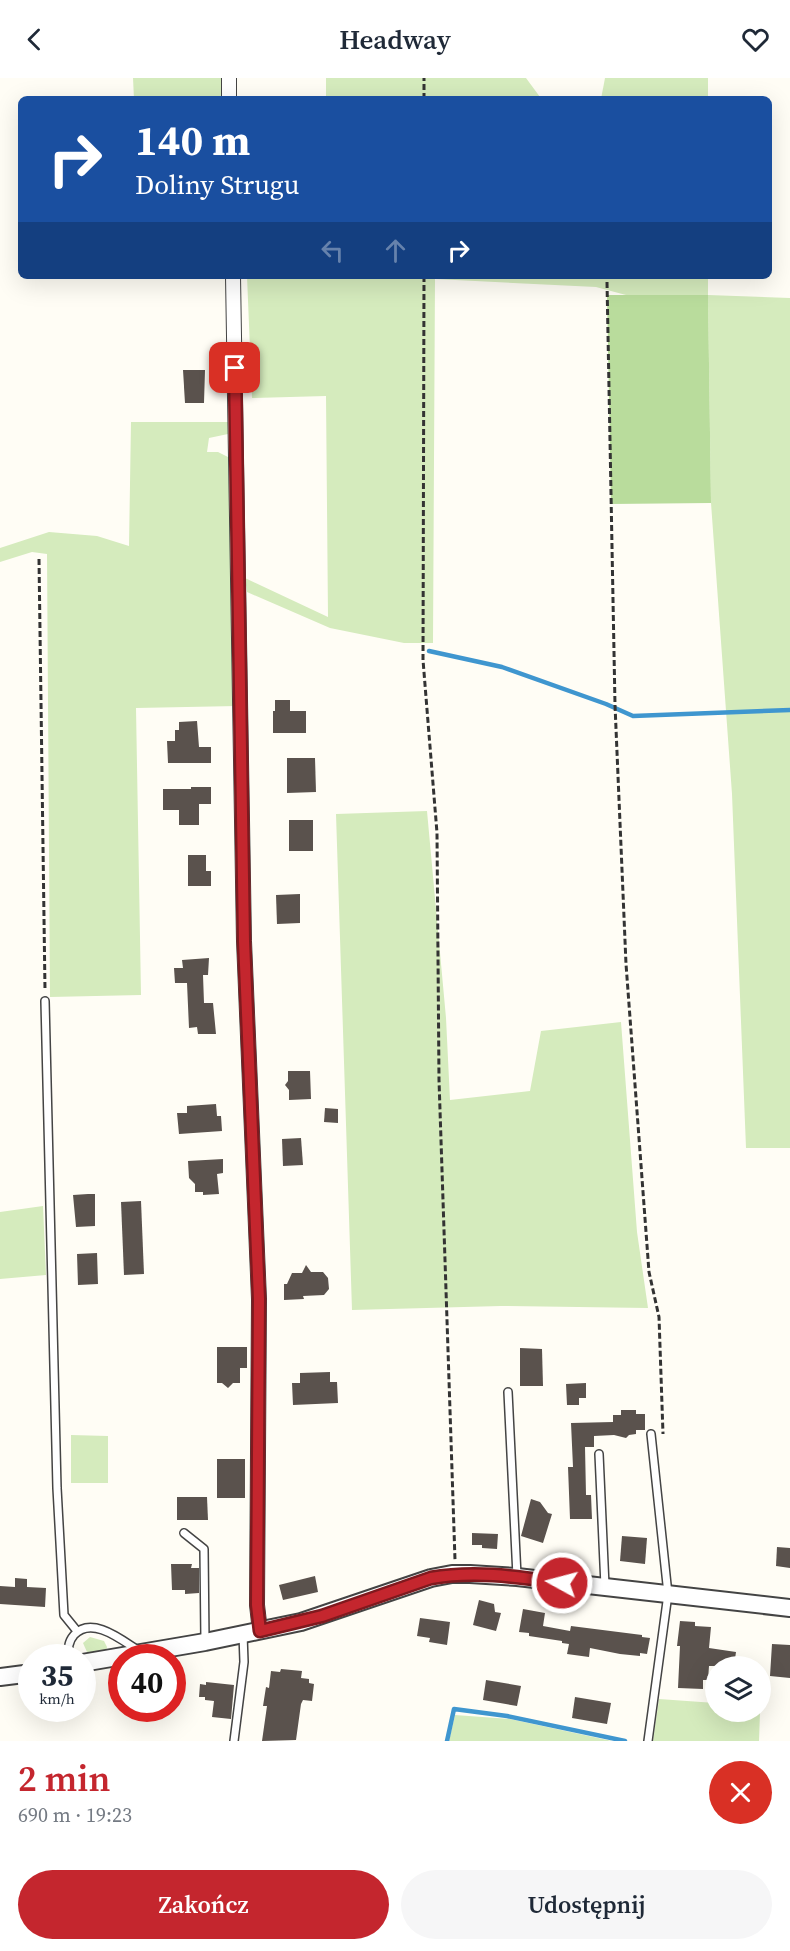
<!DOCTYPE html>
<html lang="pl">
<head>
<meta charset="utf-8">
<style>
  :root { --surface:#fff; --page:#f6f6f7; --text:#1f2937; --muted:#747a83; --accent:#c4262e }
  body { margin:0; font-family:"Source Serif 4",serif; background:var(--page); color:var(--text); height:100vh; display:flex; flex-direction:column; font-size:22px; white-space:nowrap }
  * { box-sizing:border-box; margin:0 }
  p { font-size:20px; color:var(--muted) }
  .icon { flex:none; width:33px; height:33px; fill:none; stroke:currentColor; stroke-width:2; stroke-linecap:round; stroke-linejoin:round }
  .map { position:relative; height:1663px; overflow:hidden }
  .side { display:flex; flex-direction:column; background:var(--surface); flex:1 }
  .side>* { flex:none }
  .top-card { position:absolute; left:18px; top:18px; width:754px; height:183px; border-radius:9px; box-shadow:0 6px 24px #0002; background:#1a4fa0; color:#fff; overflow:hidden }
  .buttons { position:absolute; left:705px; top:1578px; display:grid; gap:12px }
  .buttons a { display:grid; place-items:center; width:66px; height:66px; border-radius:50%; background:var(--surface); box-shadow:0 6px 24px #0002; font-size:30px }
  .speed { position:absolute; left:18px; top:1566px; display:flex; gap:12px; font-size:30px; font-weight:700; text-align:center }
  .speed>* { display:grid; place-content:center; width:78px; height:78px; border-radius:50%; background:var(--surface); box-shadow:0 6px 24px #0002; line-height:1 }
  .speed small { font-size:15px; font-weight:400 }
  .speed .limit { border:9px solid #d22; background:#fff; color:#111 }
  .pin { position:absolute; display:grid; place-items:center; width:51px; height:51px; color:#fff; margin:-26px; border-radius:12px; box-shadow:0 3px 9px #0006 }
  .me { position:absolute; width:66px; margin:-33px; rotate:277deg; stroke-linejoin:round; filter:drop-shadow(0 0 4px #0008) }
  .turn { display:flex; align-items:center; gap:21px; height:126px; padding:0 18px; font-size:27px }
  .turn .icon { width:78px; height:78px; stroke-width:2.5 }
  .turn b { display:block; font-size:42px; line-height:51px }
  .lanes { display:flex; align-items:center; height:57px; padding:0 18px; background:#0003; justify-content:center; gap:30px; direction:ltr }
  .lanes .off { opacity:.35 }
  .round { display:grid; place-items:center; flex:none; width:63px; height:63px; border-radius:32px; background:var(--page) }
  .headline { display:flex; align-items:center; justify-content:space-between; height:102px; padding:0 18px }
  h1 { font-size:36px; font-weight:600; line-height:45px; color:var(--accent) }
  .button { display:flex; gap:12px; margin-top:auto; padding:12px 18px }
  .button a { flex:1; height:69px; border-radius:36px; background:var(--accent); color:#fff; font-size:24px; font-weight:600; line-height:69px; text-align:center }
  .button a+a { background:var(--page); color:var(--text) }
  header { display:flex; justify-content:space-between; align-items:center; height:78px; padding:0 18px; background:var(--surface); font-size:27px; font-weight:600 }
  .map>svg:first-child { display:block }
</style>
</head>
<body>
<header><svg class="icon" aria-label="back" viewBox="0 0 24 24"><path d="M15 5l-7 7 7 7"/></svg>Headway<svg class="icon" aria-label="heart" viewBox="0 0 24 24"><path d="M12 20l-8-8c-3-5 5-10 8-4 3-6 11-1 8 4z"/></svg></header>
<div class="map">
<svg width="790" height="1663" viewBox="0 0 790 1663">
  <rect width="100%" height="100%" fill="#fffdf5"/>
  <g fill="#d5ebbd">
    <polygon points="133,0 223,0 222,21 134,21"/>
    <polygon points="326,0 526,0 540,19 572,21 326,21"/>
    <polygon points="605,0 708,0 708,21 601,21"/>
    <polygon points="247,198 708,198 708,217 790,220 790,1070 746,1070 732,716 711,425 708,218 626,217 596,209 435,201 433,565 404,565 330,550 247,514 245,500 328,539 326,318 252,320"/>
    <polygon points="131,344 232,344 228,356 209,360 207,374 218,374 228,379 237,628 136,630 141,917 50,919 47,476 32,474 0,484 0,470 49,454 97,458 129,468"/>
    <polygon points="427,733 446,940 450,1022 530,1013 541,953 621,944 637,1154 648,1230 501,1228 352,1232 336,736"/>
    <polygon points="43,1128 46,1197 0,1201 0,1134"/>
    <polygon points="71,1357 108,1358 108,1405 71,1405"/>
    <polygon points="90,1559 104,1563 107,1569 106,1573 90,1575 87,1574 83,1565"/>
    <polygon points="659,1621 715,1625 716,1634 760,1634 759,1663 653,1663"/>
    <polygon points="455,1637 510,1641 612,1663 449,1663"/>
  </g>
  <polygon fill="#b9dc9c" points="607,217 708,217 711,425 611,426"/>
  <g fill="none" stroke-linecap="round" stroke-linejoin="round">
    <g stroke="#3f96cf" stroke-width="4.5">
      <polyline points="429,573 502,589 606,626 633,638 790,632"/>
      <polyline points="447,1663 454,1631 507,1638 625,1663"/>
    </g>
  </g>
  <g fill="#5a524d">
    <polygon points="183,292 205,292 204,325 185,325"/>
    <polygon points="275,622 290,622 290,633 306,633 306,655 273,655 273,633 275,633"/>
    <polygon points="197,643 199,669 211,669 211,685 168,685 167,663 175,663 175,652 179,652 179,644"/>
    <polygon points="287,680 315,680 316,714 287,715"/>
    <polygon points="191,709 211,709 211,726 199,726 199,747 179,747 179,732 163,732 163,711 191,711"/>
    <rect x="289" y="742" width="24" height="31"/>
    <polygon points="188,777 206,777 206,793 211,793 211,808 188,808"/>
    <polygon points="300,816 300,845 277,846 276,817"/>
    <polygon points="209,880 208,897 203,897 204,925 213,925 216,956 198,956 197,949 189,950 187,905 175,905 174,890 183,890 182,882"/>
    <polygon points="288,993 310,993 311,1021 289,1022 289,1012 285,1007 288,1003"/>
    <polygon points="216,1026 217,1038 221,1038 222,1053 179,1056 177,1035 187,1035 187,1028"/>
    <polygon points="325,1030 338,1031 338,1045 324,1044"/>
    <polygon points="301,1060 303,1087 283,1088 282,1061"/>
    <polygon points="223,1081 223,1095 217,1096 219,1116 203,1117 203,1114 195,1114 195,1106 189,1100 188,1083"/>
    <polygon points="88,1116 95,1116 95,1148 76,1149 73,1117"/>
    <polygon points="141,1123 144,1196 124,1197 121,1124"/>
    <polygon points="97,1175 98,1206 78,1207 77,1176"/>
    <polygon points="306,1187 311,1194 323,1194 328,1200 329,1211 324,1217 303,1218 304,1221 284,1222 284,1206 287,1206 292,1195 302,1195"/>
    <polygon points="217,1269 247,1269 247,1290 240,1290 240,1305 233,1305 228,1310 222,1305 217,1305"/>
    <polygon points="520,1270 542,1271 543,1308 520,1308"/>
    <polygon points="330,1294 330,1304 337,1304 338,1325 293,1327 292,1305 300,1305 300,1295"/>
    <polygon points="586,1305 586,1320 579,1320 579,1327 567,1327 566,1306"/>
    <polygon points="621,1332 636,1332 636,1336 645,1336 645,1352 636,1352 636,1356 629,1357 626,1360 614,1357 594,1358 594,1369 585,1369 586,1417 591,1417 592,1441 570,1441 568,1389 573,1389 571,1345 613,1344 613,1337 621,1337"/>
    <rect x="217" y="1381" width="28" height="39"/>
    <polygon points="177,1419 207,1419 208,1442 177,1442"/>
    <polygon points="531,1421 540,1424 548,1435 552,1436 543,1465 521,1458"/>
    <polygon points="472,1455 498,1456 497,1471 482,1470 482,1467 472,1467"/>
    <polygon points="622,1458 647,1460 645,1486 620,1483"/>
    <polygon points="777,1469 790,1470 790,1490 776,1488"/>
    <polygon points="171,1486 192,1486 191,1490 199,1490 199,1515 185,1516 185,1512 172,1512"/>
    <polygon points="315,1498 318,1514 283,1522 279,1507"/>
    <polygon points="15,1500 27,1501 27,1509 46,1510 45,1529 0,1526 0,1508 15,1509"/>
    <polygon points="479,1522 494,1526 495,1534 501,1535 496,1553 473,1547"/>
    <polygon points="523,1531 545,1535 543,1548 570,1553 571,1548 642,1557 642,1559 650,1560 647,1576 640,1575 640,1578 620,1576 590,1570 589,1579 567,1576 569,1566 562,1565 562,1563 529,1558 529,1555 519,1554"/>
    <polygon points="420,1540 450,1544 447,1567 429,1564 430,1560 417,1558"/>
    <polygon points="680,1543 695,1544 695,1548 711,1549 709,1570 736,1574 734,1588 709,1588 708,1602 703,1602 703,1611 678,1610 680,1568 677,1568"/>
    <polygon points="772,1566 790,1567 790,1600 770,1598"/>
    <polygon points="281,1591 302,1593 301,1600 309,1601 309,1605 314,1606 312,1623 303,1622 301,1626 296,1662 262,1663 267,1628 263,1628 266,1609 269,1610 271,1593 280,1594"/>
    <polygon points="486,1602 521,1608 517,1628 483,1622"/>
    <polygon points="206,1604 234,1607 231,1641 212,1639 214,1623 205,1622 205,1619 199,1619 200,1606 206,1607"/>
    <polygon points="575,1619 611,1625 607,1646 572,1640"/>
  </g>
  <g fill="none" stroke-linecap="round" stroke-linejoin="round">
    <g stroke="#444" stroke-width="10">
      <g id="service">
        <polyline points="45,923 57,1410 64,1537 77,1553"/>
        <polyline points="508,1314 517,1498"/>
        <polyline points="599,1376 605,1508"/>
        <polyline points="184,1455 204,1471 205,1563"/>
        <path d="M 69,1580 C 68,1570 68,1564 74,1557 C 92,1537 123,1563 139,1573"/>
        <polyline points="234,1663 244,1584 243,1556"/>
        <polyline points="648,1663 668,1516 651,1356"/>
      </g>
    </g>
    <g stroke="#444" stroke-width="16">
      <g id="minor">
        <polyline points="229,0 229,21"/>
        <polyline points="233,198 244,863 259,1221 257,1527 260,1553"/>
      </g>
    </g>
    <g stroke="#444" stroke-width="20">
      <g id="tertiary">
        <polyline points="82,1585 205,1564 301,1544 431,1500 452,1496 470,1496 517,1499 790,1530"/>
        <polyline points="0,1599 32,1595"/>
      </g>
    </g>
    <g stroke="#333" stroke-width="3" stroke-dasharray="6 3" stroke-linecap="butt">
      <polyline points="424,21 424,0"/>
      <polyline points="424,198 423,582 437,755 439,1002 455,1482"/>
      <polyline points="607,204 615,627 626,886 649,1194 659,1239 663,1356"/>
      <polyline points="39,481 45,912"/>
    </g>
    <use href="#service" stroke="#fff" stroke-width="7"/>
    <use href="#minor" stroke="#fff" stroke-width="14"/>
    <use href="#tertiary" stroke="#fff" stroke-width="16"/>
  </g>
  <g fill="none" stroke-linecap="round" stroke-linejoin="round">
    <g stroke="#7f191e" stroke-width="15">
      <path id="route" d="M 235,290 L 244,863 L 259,1221 L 257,1527 L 260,1553 L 322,1538 L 431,1500 C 475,1492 519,1499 562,1505"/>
    </g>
    <use href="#route" stroke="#c4262e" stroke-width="10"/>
  </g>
</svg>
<div class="buttons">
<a><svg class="icon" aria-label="layers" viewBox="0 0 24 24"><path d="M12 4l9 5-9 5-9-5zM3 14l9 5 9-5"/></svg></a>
</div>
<div class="speed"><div>35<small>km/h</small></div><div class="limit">40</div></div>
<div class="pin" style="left:235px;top:290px;background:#d93025"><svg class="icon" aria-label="arrive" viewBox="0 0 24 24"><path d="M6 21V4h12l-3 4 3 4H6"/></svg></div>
<svg class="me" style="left:562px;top:1505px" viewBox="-20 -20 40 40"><circle r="17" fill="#c4262e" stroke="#fff" stroke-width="3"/><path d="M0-11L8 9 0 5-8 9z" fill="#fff"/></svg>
<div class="top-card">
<div class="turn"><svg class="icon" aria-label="right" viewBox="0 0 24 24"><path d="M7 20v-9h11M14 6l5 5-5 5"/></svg><div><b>140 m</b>Doliny Strugu</div></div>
<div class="lanes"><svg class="icon off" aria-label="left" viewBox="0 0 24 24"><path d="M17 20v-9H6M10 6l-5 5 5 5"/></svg><svg class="icon off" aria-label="ahead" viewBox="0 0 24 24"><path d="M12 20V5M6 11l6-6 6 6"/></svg><svg class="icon" aria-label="right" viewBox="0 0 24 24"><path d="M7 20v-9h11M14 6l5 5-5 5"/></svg></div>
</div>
</div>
<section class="side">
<div class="headline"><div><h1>2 min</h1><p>690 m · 19:23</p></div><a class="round" style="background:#d93025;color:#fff"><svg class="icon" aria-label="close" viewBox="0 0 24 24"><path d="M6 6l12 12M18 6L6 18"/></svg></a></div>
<div class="button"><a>Zakończ</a><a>Udostępnij</a></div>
</section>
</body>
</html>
